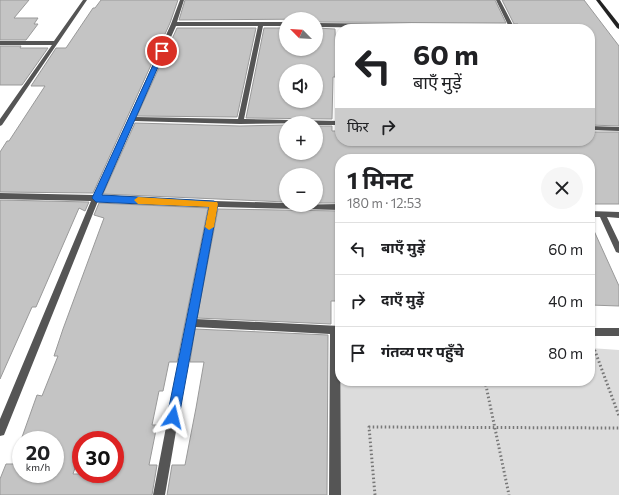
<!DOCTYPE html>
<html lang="hi">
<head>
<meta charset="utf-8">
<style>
  :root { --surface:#fff; --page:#f6f6f6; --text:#202124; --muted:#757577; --line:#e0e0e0 }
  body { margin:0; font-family:Commissioner,"Noto Sans Devanagari",sans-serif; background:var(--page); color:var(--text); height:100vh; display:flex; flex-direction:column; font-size:15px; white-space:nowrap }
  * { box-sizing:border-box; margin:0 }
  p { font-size:13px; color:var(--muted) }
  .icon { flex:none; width:22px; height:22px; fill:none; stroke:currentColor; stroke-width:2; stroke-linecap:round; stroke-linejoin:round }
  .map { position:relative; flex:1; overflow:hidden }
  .side { position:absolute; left:335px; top:154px; width:260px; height:232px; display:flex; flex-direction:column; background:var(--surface); border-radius:16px; box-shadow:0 1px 3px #0004 }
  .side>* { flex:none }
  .guide { position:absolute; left:335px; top:24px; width:260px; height:122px; border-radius:16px; box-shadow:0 1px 3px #0004; background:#fff; color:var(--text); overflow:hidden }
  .needle { width:26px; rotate:294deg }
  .tools { position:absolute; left:279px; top:12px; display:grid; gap:8px }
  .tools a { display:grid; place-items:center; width:44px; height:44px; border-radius:50%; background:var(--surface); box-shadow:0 1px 3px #0004; font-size:20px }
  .speed { position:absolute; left:12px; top:431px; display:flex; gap:8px; font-size:20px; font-weight:700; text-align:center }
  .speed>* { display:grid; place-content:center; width:52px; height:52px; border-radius:50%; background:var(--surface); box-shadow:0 1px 3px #0004; line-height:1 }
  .speed small { font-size:10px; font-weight:400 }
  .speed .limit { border:6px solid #d22; background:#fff; color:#111 }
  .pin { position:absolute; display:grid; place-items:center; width:34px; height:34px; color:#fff; margin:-17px; border:2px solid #fff; border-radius:50%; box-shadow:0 1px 4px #0007 }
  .me { position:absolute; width:44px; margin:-22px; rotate:10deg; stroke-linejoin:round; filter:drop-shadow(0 0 3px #0008) }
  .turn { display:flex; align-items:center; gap:14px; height:84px; padding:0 12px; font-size:18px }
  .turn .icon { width:52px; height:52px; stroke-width:2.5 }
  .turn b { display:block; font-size:28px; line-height:34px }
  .then { display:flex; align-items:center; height:38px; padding:0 12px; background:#0003; gap:8px; font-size:15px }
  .round { display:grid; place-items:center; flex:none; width:42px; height:42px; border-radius:21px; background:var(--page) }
  .headline { display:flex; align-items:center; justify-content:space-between; height:68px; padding:0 12px }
  h1 { font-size:24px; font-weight:700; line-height:30px }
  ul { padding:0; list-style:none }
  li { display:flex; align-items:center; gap:12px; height:52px; padding:0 12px; border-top:1px solid var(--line) }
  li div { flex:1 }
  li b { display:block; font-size:15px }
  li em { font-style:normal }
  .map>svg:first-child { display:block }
</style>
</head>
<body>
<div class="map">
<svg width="619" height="495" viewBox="0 0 619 495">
  <rect width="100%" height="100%" fill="#fff"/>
  <polygon fill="#dcdcdc" points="335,330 340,381 590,381 590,348 619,350 619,495 341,495"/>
  <g fill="#c4c4c4" stroke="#999" fill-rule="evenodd">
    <polygon points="0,0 29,0 14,18 38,18 34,24 38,24 26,40 0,40"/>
    <polygon points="101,0 178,0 170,23 93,193 0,192 0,152 7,141 9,141 45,86 31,86 56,48 66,48 93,8 95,8"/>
    <polygon points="185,0 495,0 506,23 316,22 316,19 179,20"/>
    <polygon points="502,0 584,0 619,46 619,126 590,125 590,29 521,29 518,24 514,24"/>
    <polygon points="177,28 256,28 237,117 137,116"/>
    <path d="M 264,28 L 286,28 L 286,49 L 316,49 L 316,28 L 335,29 L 336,64 L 335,77 L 333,77 L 332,119 L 246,118 ZM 286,71 L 316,71 L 316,101 L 286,101 Z"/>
    <polygon points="0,46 21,46 20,48 48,48 22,85 0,85"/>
    <polygon points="135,123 240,126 286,125 286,153 316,153 316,126 332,126 332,131 340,131 340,141 590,141 590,132 619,132 619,204 590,204 590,159 340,159 340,203 316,203 316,175 286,175 286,202 103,194"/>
    <polygon points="0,200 89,202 85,211 79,208 36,307 32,307 0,379"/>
    <path d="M 99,203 L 208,208 L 177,362 L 169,362 L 163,391 L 159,391 L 152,425 L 157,425 L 149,465 L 157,465 L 152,495 L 0,495 L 0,479 L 6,464 L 21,464 L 21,474 L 55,474 L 55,440 L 21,440 L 37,395 L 42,396 L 58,356 L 54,356 L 63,329 L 104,218 L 94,215 ZM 81,440 L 115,440 L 115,474 L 73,474 L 81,450 Z"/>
    <polygon points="218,209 340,211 340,301 331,301 331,324 197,318"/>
    <polygon points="590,222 619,286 619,306 590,305"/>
    <polygon points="195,329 328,335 327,495 167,495 172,465 185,465 196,408 204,362 190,362"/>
  </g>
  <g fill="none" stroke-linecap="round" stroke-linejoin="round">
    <g stroke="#777" stroke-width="3" stroke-dasharray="1.5 2.5" stroke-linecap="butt">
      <polyline points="590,351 595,351 619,416"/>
      <polyline points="485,381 509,495"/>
      <polyline points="375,495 369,427 619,428"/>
    </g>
    <g fill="#555" fill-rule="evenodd">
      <polygon points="83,0 87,0 2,125 0,126 0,119 52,45 0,45 0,41 54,41"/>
      <path d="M 180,0 L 184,0 L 177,22 L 286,22 L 286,26 L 263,26 L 244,119 L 340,121 L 340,125 L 316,125 L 316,123 L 240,124 L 134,121 L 101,195 L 214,201 L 286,203 L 286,205 L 340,204 L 340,210 L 217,207 L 195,319 L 340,326 L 341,495 L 329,495 L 330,334 L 194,327 L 165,495 L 153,495 L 186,323 L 210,207 L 98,201 L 4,435 L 0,436 L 0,419 L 91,201 L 0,199 L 0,193 L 94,195 L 171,24 ZM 176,26 L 258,26 L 238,119 L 135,117 Z"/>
      <polygon points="496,0 500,0 515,29 316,27 316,23 508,25"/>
      <polygon points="590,126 619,127 619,131 590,130"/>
      <polygon points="590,211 619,212 619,218 607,217 619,242 619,253 616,252 600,217 590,217"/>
      <rect x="590" y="328" width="29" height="8"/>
    </g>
    <polygon fill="#222" fill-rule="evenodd" points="596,0 600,0 619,24 619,29 617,28"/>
  </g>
  <polygon fill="#1a73e8" stroke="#114b97" points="160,50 165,51 102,195 214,201 218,204 179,417 177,421 173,423 169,421 167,417 209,207 96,202 92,198"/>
  <polygon fill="#f59e0b" points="138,197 217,202 218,204 214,227 209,230 205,227 209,207 138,204 134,200"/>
</svg>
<div class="tools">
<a><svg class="needle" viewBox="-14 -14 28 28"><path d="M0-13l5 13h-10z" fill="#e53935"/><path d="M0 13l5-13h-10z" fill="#757577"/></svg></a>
<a><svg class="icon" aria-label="sound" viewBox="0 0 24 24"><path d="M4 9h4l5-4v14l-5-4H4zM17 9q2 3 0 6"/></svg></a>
<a>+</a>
<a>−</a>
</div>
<div class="speed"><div>20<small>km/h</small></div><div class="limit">30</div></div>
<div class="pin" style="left:162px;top:51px;background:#d93025"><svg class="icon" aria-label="arrive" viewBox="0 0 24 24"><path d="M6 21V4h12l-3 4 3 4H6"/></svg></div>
<svg class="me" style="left:173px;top:417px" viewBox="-20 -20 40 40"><path d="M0-17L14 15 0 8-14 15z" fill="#1a73e8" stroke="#fff" stroke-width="4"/></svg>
<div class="guide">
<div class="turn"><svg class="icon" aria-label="left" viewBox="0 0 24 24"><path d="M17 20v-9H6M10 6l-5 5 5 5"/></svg><div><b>60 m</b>बाएँ मुड़ें</div></div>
<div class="then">फिर<svg class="icon" aria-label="right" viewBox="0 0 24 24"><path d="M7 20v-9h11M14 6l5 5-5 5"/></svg></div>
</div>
<section class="side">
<div class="headline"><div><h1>1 मिनट</h1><p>180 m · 12:53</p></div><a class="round"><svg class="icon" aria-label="close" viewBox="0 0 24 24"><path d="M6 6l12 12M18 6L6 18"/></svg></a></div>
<ul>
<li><svg class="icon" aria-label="left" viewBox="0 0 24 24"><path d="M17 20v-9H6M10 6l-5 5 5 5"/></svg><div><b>बाएँ मुड़ें</b></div><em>60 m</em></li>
<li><svg class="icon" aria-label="right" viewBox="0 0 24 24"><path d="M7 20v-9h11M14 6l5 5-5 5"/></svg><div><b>दाएँ मुड़ें</b></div><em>40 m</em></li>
<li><svg class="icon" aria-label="arrive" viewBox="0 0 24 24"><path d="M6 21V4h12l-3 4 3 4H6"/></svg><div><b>गंतव्य पर पहुँचे</b></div><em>80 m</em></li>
</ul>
</section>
</div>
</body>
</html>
